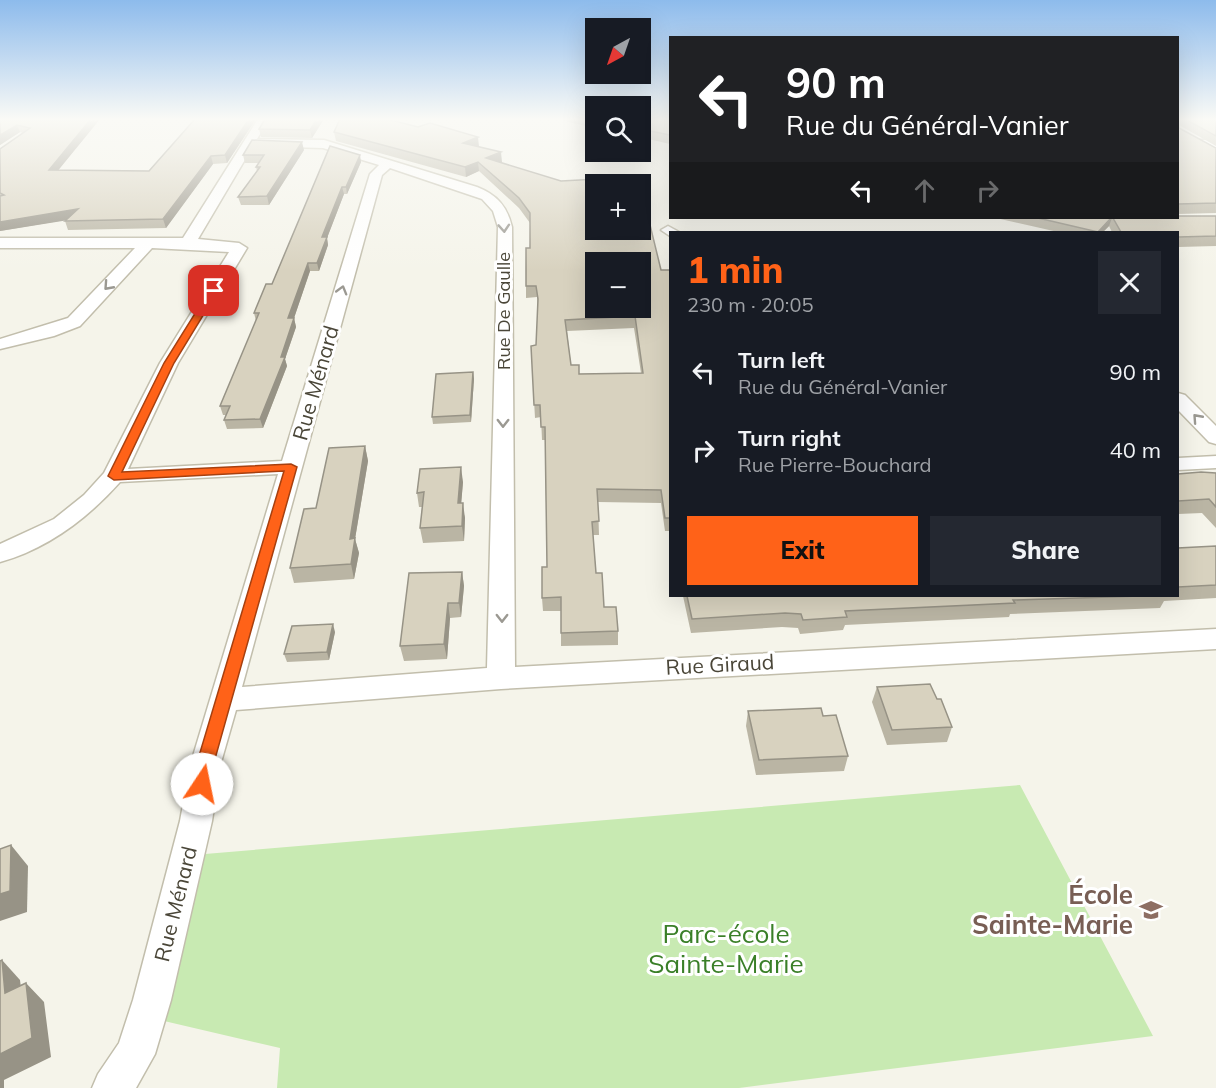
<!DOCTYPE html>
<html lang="en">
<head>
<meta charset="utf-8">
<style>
  :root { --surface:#171b24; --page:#242831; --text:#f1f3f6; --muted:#9ea1a6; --accent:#ff6218 }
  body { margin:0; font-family:Mulish,sans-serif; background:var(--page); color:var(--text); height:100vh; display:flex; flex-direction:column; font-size:22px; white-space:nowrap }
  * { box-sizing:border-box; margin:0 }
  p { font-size:20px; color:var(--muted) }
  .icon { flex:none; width:33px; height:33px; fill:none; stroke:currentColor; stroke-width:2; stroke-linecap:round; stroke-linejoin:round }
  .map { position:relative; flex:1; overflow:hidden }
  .side { position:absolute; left:669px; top:231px; width:510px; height:366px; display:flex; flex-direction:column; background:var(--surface); border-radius:0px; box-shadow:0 6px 24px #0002 }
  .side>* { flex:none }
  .top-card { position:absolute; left:669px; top:36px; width:510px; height:183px; border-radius:0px; box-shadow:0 6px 24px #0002; background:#202124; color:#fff; overflow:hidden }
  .needle { width:39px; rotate:220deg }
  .fabs { position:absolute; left:585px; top:18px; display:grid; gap:12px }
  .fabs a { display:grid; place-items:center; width:66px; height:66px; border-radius:0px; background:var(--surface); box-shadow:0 6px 24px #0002; font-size:30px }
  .pin { position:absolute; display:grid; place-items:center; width:51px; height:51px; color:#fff; margin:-26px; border-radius:12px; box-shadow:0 3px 9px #0006 }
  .me { position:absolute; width:66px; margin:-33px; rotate:11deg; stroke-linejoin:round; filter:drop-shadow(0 0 4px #0008) }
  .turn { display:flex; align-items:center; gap:21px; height:126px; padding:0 18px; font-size:27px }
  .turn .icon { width:78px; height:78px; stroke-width:2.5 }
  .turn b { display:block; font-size:42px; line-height:51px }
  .lanes { display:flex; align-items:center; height:57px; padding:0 18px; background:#0003; justify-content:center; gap:30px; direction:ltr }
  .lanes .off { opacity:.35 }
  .round { display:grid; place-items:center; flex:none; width:63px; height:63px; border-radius:0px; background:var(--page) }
  .summary { display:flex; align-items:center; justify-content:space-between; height:102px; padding:0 18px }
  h1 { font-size:36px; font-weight:800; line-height:45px; color:var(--accent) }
  .primary-button { display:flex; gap:12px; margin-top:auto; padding:12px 18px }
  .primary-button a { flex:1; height:69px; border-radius:0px; background:var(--accent); color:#111; font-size:24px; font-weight:800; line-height:69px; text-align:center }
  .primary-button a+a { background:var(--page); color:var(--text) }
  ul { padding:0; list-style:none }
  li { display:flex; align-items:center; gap:18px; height:78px; padding:0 18px }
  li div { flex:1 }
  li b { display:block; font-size:22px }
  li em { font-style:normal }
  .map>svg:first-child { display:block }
</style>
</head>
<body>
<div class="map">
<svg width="1216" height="1088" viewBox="0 0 1216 1088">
  <rect width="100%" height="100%" fill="#f5f4ea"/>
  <polygon fill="#c8eab2" points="1020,785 1153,1036 739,1088 277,1088 280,1048 147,1017 193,855"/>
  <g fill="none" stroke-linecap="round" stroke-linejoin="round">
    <g stroke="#c2beac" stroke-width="3">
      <g id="minor">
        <path d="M 258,119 L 269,119 L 257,139 L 324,140 L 477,187 C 497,195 507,206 512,227 L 515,667 L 1216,629 L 1216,649 L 501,689 L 236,710 L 220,766 L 212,821 L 171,1000 L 155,1054 L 136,1088 L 92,1088 L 98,1074 L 119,1043 L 133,1000 L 180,821 L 190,766 L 278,474 L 120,482 C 88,518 47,549 0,562 L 0,544 L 54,519 L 84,495 L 104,473 L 160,363 L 229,252 L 152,248 L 80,326 L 54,336 L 0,349 L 0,339 L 68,318 L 135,248 L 0,248 L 0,238 L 183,238 ZM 253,146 L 323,148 L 379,165 L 370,174 L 282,461 L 128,469 L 178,363 L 247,248 L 239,243 L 198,239 ZM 390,168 L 482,199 L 493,211 L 498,227 L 487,668 L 242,687 L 382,175 Z"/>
        <polygon points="1216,140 1216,148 1178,147 1178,140"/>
        <polygon points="668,226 679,232 670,232 670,236 661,230"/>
        <polygon points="1178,393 1185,395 1216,426 1216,444 1209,442 1178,410"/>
        <polygon points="1216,456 1216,468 1178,470 1178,458"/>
      </g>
    </g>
    <use href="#minor" fill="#fff" fill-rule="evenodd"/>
  </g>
  <g fill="#bab5a4" fill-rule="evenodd">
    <polygon points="0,119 100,119 58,170 149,171 195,119 256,119 227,163 213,164 166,228 68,230 65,221 65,220 0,231 0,149 23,133 20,132 0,145"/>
    <polygon points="265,119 324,119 312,138 261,137 259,129"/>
    <polygon points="558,119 596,119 596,128 577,124"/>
    <polygon points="640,119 670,119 670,144 640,137"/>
    <polygon points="1178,119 1216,119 1216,146 1179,125 1179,128 1216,148 1216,213 1178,214"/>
    <path d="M 418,127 L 478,146 L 502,162 L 500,163 L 596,230 L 661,270 L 670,270 L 670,536 L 670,531 L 665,531 L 661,503 L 598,502 L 599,535 L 593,535 L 596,573 L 604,607 L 618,631 L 618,645 L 561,646 L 561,611 L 543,611 L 542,598 L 547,567 L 545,440 L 542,440 L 541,417 L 535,418 L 531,346 L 536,345 L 538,305 L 537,297 L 526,298 L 526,286 L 530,244 L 530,223 L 519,208 L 479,171 L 466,177 L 336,141 L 334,132 ZM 634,328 L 641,373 L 579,374 L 571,365 L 567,331 Z"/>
    <polygon points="330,146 361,162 347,194 344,194 327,238 328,245 319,271 310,271 294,318 296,327 285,359 287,366 263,428 227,429 224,420 226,415 223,415 220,406 256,321 254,313 272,284"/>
    <polygon points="304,150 269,205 241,205 238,197 257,171 256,167 259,163 245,163 243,155"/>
    <polygon points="1216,216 1216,246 1178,247 1178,232 1112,232 1109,226 1103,232 1058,232 996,218 1178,218"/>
    <polygon points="473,372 474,379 471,422 433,424 432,417"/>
    <polygon points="365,446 368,461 355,539 359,553 354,579 294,583 290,568 316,508"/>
    <polygon points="1216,473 1216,528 1202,513 1178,514 1178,474"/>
    <polygon points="463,482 461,503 465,518 464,541 423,543 420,528 422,507 419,507 417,493"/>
    <polygon points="1216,546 1216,598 1164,601 1160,608 1010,614 1009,617 845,625 843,630 800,634 798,628 782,627 691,633 683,596 1178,596 1178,548"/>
    <polygon points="462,572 464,586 461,617 450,618 447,659 404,661 400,646"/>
    <polygon points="335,632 329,660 287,662 284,654"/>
    <polygon points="877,687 937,699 952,727 947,742 887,745 872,702"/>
    <polygon points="748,711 848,756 844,771 756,775 746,726"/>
  </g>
  <g fill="#979386">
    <polygon points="91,119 100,119 52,178 49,170"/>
    <polygon points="249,119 256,119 227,163 225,155"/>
    <polygon points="317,119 324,119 312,138 310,130"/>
    <polygon points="17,125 20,132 0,145 0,135"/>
    <polygon points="478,137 479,147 463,143"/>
    <polygon points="302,142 304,150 269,205 267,196"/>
    <polygon points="501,152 502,162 487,168 486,158"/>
    <polygon points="360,155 361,162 347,194 346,187"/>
    <polygon points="211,156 213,164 166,228 163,219"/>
    <polygon points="478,162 479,171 466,177 465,167"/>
    <polygon points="342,187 344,194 327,238 328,245 319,271 317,263 322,237"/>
    <polygon points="78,209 81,218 0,231 0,222"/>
    <polygon points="1112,218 1109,226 1103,232 1098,232"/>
    <polygon points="308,263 310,271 291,327 288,318"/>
    <polygon points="294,318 296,327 285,359 287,366 263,428 260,419"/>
    <polygon points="473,372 474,379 471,422 470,415"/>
    <polygon points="365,446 368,461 355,539 359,553 354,579 351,564 350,539"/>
    <polygon points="461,467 463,482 460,518 458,503"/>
    <polygon points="463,503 465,518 464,541 462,526"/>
    <polygon points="462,572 464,586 461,617 459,603"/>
    <polygon points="448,603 450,618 447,659 444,644"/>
    <polygon points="333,624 335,632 329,660 327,652"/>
    <polygon points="11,845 28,866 27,912 0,921 0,894"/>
    <polygon points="2,960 20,980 24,1012 5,993"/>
    <polygon points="26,983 44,1002 51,1057 4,1080 4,1088 0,1088 0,1054"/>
  </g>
  <g fill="#d8d2bf" stroke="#979386" stroke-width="1.5" fill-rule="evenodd">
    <polygon points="0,119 91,119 49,170 149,171 195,119 249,119 225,155 211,156 163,219 65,221 78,209 0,222 0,196 4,195 0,193 0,149 30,128 17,125 0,135"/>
    <polygon points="265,119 317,119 310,130 259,129"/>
    <path d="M 340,119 L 387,119 L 418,127 L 430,123 L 478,137 L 463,143 L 501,152 L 486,158 L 561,181 L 598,179 L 599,184 L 596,184 L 596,230 L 640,230 L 640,192 L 642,192 L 661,270 L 670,270 L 670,519 L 670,518 L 665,518 L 661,490 L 597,489 L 599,521 L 592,522 L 596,573 L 602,573 L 604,607 L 616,607 L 618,631 L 561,633 L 561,597 L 542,598 L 542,567 L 547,567 L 545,427 L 541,427 L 540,405 L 534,405 L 531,346 L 536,345 L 538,299 L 536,286 L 526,286 L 526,248 L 530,248 L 530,213 L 519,198 L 478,162 L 465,167 L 334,132 ZM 596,262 L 640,262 L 640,308 L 596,308 ZM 635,316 L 643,373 L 579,374 L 579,365 L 571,365 L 565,320 Z"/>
    <polygon points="640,119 670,119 670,135 640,129"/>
    <polygon points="1178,119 1179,119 1179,128 1216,148 1216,203 1178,204"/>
    <polygon points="1185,119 1216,119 1216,136"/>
    <polygon points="252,140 302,142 267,196 238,197 260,167 256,167 264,155 243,155"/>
    <polygon points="330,146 360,155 346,187 342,187 322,237 327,237 317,263 308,263 288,318 294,318 281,357 285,357 260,419 224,420 230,406 220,406 259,313 254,313 266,284 272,284"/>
    <polygon points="1178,216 1216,216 1216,236 1178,237 1178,232 1121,232 1113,218 1178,218"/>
    <polygon points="1038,218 1111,218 1098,232"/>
    <polygon points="473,372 470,415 432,417 436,374"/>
    <polygon points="365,446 350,539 355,538 351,564 290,568 304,509 316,508 329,448"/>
    <polygon points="461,467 458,503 463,503 462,526 420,528 424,492 417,493 420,469"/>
    <polygon points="1201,472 1216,473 1216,507 1209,499 1178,501 1178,474"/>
    <polygon points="1216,546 1216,585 1178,587 1178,548"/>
    <polygon points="462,572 459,603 448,603 444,644 400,646 409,573"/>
    <polygon points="687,596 1140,596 1013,600 1015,603 845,611 847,617 803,620 801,614 785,613 692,619"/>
    <polygon points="333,624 327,652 284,654 292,626"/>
    <polygon points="930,684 937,699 941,699 952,727 892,730 877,687"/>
    <polygon points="821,708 823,716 836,715 848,756 759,760 748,711"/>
    <polygon points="11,845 10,891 0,894 0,849"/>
    <polygon points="2,960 5,993 26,983 32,1038 0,1054 0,961"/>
  </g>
  <defs><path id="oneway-chevron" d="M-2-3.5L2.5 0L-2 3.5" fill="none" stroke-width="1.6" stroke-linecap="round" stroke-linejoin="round" transform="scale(1.5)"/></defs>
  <g stroke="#9b9992">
    <use href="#oneway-chevron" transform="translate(504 228) rotate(86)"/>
    <use href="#oneway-chevron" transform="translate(108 286) rotate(132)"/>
    <use href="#oneway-chevron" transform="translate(342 290) rotate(-74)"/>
    <use href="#oneway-chevron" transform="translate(1197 418) rotate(-132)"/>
    <use href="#oneway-chevron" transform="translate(503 423) rotate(90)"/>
    <use href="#oneway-chevron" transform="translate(502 618) rotate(90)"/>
  </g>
  <linearGradient id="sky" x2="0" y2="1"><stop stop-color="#8dbbec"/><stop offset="0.44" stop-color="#fafaf6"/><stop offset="1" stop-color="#fafaf6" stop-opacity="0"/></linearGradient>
  <rect width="1216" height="271" fill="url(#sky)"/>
  <polygon fill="#ff6218" stroke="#a64010" stroke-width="1.5" points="214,288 218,291 174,363 122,472 291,464 297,467 213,766 208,790 202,792 196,790 193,784 196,766 284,471 114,480 108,476 164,363 209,291"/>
  <defs>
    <g id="school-bare" transform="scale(1.8)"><path d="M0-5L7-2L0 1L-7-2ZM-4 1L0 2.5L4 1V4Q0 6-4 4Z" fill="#8d6e63" stroke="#fff" stroke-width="2.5" paint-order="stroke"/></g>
  </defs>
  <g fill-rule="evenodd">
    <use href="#school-bare" x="1151" y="910"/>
  </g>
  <g text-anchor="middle" stroke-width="6" stroke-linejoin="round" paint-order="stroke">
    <g font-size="18" fill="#4a4638" stroke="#fff">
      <text transform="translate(504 311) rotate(-90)" y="6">Rue De Gaulle</text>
    </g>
    <g font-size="21" fill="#4a4638" stroke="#fff">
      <text transform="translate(316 383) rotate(-74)" y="7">Rue Ménard</text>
      <text transform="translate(720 665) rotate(-3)" y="7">Rue Giraud</text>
      <text transform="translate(176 904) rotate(-76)" y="7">Rue Ménard</text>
    </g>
    <g font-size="26" font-weight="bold" fill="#785e54" stroke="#fff" text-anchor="end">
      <text x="1133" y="904">École<tspan x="1133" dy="30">Sainte-Marie</tspan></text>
    </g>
    <g font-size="26" fill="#3a7f28" stroke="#fff">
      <text x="726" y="943">Parc-école<tspan x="726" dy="30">Sainte-Marie</tspan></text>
    </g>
  </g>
</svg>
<div class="fabs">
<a><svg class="needle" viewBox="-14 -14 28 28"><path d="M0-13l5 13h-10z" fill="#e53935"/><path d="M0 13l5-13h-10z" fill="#9ea1a6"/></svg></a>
<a><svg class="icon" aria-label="search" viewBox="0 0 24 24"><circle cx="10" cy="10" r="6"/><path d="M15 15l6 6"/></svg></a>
<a>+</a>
<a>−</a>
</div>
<div class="pin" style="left:214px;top:291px;background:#d93025"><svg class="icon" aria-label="arrive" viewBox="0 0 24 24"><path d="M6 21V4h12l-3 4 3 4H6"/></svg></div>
<svg class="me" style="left:202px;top:784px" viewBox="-20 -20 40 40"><circle r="19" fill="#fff"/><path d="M0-13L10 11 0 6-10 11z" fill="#ff6218"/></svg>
<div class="top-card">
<div class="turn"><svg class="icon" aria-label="left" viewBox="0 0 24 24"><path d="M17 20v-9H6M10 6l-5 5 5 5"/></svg><div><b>90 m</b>Rue du Général-Vanier</div></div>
<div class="lanes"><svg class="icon" aria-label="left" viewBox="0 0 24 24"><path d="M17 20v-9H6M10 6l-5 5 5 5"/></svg><svg class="icon off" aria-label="ahead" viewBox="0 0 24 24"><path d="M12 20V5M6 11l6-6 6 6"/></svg><svg class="icon off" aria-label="right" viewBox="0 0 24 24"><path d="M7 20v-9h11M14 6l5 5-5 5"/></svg></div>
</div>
<section class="side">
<div class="summary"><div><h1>1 min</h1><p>230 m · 20:05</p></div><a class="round"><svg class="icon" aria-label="close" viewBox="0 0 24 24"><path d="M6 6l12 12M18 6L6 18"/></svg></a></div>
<ul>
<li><svg class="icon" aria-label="left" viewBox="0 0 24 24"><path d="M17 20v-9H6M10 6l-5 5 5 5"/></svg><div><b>Turn left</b><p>Rue du Général-Vanier</p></div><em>90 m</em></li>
<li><svg class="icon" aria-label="right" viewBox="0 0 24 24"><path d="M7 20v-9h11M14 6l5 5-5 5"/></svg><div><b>Turn right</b><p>Rue Pierre-Bouchard</p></div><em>40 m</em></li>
</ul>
<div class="primary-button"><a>Exit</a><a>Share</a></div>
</section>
</div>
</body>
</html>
